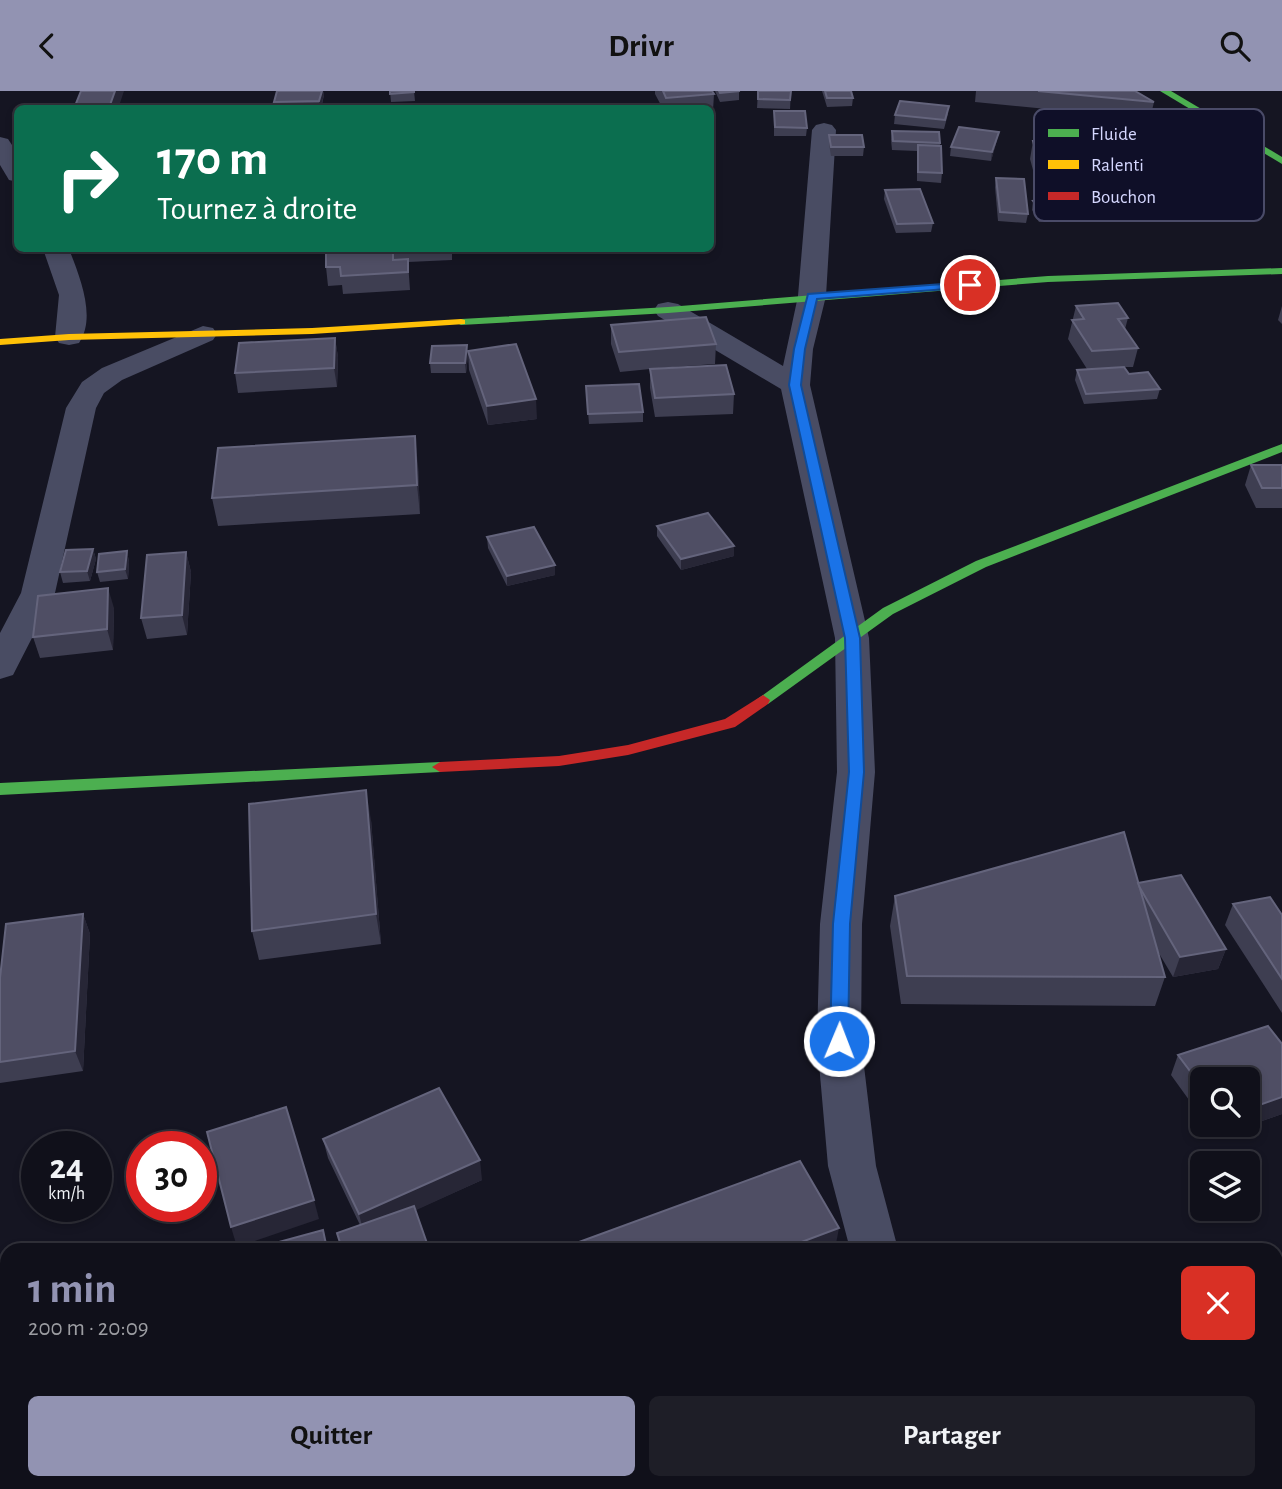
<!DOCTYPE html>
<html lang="fr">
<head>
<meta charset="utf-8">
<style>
  :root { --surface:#10101a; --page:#1e1e27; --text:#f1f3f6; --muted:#9c9da2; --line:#303039; --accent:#9293b2 }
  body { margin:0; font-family:"Alegreya Sans",sans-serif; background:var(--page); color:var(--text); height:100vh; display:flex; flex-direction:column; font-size:26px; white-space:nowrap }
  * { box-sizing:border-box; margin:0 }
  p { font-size:23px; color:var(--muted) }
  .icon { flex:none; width:38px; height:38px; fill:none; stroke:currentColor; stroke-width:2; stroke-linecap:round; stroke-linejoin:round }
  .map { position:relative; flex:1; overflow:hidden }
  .side { position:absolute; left:0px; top:1152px; width:1283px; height:247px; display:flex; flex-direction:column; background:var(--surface); border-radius:21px 21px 0 0; box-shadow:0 4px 10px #0003,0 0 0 2px var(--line) }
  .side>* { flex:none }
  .banner { position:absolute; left:14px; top:14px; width:700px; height:147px; border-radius:10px; box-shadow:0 4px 10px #0003,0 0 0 2px var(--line); background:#0b6e4f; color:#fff; overflow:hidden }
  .fabs { position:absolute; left:1190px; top:976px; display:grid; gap:14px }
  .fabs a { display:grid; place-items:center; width:70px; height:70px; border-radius:10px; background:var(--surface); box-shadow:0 4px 10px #0003,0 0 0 2px var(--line); font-size:35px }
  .speed { position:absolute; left:21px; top:1040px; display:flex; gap:14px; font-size:35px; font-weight:700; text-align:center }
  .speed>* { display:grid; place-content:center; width:91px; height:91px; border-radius:50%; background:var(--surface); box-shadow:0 4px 10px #0003,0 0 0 2px var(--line); line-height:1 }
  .speed small { font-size:18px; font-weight:400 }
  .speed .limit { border:10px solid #d22; background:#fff; color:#111 }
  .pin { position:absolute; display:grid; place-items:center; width:60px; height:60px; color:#fff; margin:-30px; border:4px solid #fff; border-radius:50%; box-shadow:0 2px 7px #0007 }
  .me { position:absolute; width:77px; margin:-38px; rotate:1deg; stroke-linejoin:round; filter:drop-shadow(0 0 5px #0008) }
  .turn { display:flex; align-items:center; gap:24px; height:147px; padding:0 28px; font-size:32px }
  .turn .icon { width:91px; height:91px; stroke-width:2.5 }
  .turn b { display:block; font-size:49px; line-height:60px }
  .round { display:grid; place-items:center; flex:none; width:74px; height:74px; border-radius:10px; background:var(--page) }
  .headline { display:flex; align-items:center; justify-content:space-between; height:119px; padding:0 28px }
  h1 { font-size:42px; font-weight:600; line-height:52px; color:var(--accent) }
  .action { display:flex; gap:14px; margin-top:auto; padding:14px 28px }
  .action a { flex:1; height:80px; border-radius:10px; background:var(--accent); color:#111; font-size:28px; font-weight:600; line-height:80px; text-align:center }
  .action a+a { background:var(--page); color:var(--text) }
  header { display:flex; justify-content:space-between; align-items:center; height:91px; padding:0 28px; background:var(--accent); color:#111; font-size:32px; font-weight:600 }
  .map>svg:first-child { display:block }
</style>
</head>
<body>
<header><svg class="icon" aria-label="back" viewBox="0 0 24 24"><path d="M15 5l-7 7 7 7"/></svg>Drivr<svg class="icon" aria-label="search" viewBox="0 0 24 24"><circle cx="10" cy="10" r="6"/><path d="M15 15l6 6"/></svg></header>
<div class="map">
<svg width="1282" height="1398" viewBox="0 0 1282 1398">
  <rect width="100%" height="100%" fill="#151522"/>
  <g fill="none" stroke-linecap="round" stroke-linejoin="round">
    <g fill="#494c63" fill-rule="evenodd">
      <polygon points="824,32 832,34 836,39 826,205 813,258 810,294 869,547 875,681 862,833 861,950 876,1075 898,1158 850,1158 828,1075 817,950 820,833 837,681 835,547 781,298 658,225 654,219 658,213 668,211 678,213 783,275 798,205 812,39 816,34"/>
      <polygon points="0,46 8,48 18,63 18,91 9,89 0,74"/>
      <path d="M 43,158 L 69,158 C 79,184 97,226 79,252 L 69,254 L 59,252 L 55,246 L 59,204 Z"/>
      <polygon points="203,235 213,237 217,243 213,249 122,289 104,302 96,317 55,502 13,584 0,588 0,542 21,502 66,317 82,291 102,277"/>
      <polygon points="530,1391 598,1391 595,1398 528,1398"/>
      <polygon points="925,1391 979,1391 981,1398 927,1398"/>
    </g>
    <g fill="#4caf50" fill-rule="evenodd">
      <polygon points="1160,0 1171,0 1282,66 1282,73"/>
      <polygon points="1282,177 1282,183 1048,191 668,222 461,234 455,231 461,228 668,216 1048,185"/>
      <polygon points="1282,353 1282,361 986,476 893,523 768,613 758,613 756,609 883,517 976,470"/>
      <polygon points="440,671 448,676 440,681 0,704 0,692"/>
    </g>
    <polygon fill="#ffc107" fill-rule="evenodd" points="461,228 465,229 465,233 312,243 69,249 0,254 0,248 69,243 312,237"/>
    <polygon fill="#c62828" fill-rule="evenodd" points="763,604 770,609 768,613 735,636 628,664 559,675 440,681 432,676 440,671 559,665 628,654 725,628"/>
  </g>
  <g fill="#3e3e51">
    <polygon points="81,0 118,18 75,18 75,15"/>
    <polygon points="277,0 323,0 324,4 321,18 275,18 274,11"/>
    <polygon points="390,0 414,0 415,10 391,11"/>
    <polygon points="655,0 712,0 714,3 713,20 710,20 710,18 663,18 655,3"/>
    <polygon points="715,0 739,0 739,9 720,11"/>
    <polygon points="758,0 791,0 790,18 757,17"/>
    <polygon points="822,0 851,0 853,7 852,15 827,16"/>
    <polygon points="976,0 1135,0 1154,11 1150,28 975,11"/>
    <polygon points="774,20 807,37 806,45 774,45"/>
    <polygon points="948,23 944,38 894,33 895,24"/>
    <polygon points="1065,32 1113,54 1158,65 1154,82 1033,79 1030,68 1033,50 1062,51"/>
    <polygon points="892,40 940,52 942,82 941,92 917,90 917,60 892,59 891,49"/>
    <polygon points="829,44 864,56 863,65 831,65 829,53"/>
    <polygon points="1179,46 1210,60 1192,64 1177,55"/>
    <polygon points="997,49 991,70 950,65 951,56"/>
    <polygon points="996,87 1028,123 1026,132 998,130 995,96"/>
    <polygon points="885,99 933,132 931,141 896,142 884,108"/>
    <polygon points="1033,110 1088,118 1086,128 1039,131 1032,119"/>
    <polygon points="339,158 452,158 452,169 408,171 410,199 343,203 342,194 328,195 326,176 340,161"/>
    <polygon points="1076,215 1128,227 1125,238 1138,257 1133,276 1125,276 1129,283 1160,298 1157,308 1084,313 1075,289 1077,279 1087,278 1068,248"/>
    <polygon points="1282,215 1282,233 1278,229"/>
    <polygon points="611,234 716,253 715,273 659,277 734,303 733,323 655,326 650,297 650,278 620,281 611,253"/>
    <polygon points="335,247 338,266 337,296 238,302 235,282"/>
    <polygon points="467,254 468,264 466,282 431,282 430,272"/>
    <polygon points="468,260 537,328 488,334 469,279"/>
    <polygon points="586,295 643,321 643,331 589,333"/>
    <polygon points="418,374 420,423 218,435 212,407"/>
    <polygon points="1251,374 1282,374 1282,417 1256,417 1245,394"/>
    <polygon points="657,435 734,455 734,465 681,479 657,445"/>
    <polygon points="487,446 555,484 507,495 488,457"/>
    <polygon points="93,458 96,468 90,490 63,492 60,481"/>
    <polygon points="127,460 129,471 128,488 100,491 97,481"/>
    <polygon points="186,461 191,481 187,544 147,548 141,527"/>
    <polygon points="114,517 113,559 40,567 33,546"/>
    <polygon points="371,729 381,853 259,869 252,840"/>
    <polygon points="1138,792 1226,858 1218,878 1173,886 1157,859 1165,886 1155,915 901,913 890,835 895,805"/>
    <polygon points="1233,813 1282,824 1282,922 1225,834"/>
    <polygon points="83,823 90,843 83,980 0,992 0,887"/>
    <polygon points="1282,953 1282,1023 1216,1046 1207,1034 1248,1034 1202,989 1202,1027 1171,984 1178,964"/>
    <polygon points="323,1048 482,1089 415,1119 429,1158 341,1158 337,1142 360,1134 328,1067"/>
    <polygon points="617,1391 694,1391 697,1398 618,1398"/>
    <polygon points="1084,1391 1221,1391 1225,1398 1087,1398"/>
    <polygon points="1222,1391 1276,1391 1282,1398 1225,1398"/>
  </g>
  <g fill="#272636">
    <polygon points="115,0 124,0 118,18 110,18 110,14"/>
    <polygon points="322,0 323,0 324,4 320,18 319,10"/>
    <polygon points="999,41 997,49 991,70 992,61"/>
    <polygon points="1212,51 1210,60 1192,64 1195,55"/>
    <polygon points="335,247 338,266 337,296 334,277"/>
    <polygon points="467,254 468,264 466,282 465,272"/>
    <polygon points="536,308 537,328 488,334 487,315"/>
    <polygon points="415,345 418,374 420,423 417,394"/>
    <polygon points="734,455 734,465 681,479 681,468"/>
    <polygon points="93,458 96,468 90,490 87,480"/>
    <polygon points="127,460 129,471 128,488 125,478"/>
    <polygon points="186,461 191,481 187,544 182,524"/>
    <polygon points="555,474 555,484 507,495 507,485"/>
    <polygon points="108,497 114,517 113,559 107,538"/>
    <polygon points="366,699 371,729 381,853 376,823"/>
    <polygon points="83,823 90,843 83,980 75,960"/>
    <polygon points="1226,858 1218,878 1173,886 1180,866"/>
    <polygon points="1282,1006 1282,1023 1216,1046 1221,1034 1248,1034 1248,1018"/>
    <polygon points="480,1069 482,1089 364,1143 359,1123"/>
    <polygon points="314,1109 319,1128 237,1156 231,1136"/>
    <polygon points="839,1137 835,1158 783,1158"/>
    <polygon points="1282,1291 1276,1301 1276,1293"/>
  </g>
  <g fill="#4f4e64" stroke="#64647c" stroke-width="2">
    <polygon points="81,0 115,0 110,14 75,15"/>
    <polygon points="277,0 322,0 319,10 274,11"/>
    <polygon points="390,0 414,0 414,1 390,3"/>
    <polygon points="663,0 712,0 714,3 666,7"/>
    <polygon points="719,0 740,0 720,2"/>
    <polygon points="758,0 791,0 790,9 758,8"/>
    <polygon points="825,0 851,0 853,7 827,7"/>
    <polygon points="1038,0 1135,0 1154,11"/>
    <polygon points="900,10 949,15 945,29 895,24"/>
    <polygon points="774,20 805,20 807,37 775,36"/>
    <polygon points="1065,32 1106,33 1113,54 1154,55 1158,65 1036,62 1033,50 1071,51"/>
    <polygon points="959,36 999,41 992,61 951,56"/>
    <polygon points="892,40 939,41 940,52 893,50"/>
    <polygon points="829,44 862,44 864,56 831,56"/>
    <polygon points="918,54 941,55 942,82 918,81"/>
    <polygon points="996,87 1024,88 1028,123 1000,121"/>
    <polygon points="920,98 933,132 897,133 885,99"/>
    <polygon points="1080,107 1088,118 1041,121 1033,110"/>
    <polygon points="393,158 393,169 408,168 408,181 341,185 340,176 326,176 326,162"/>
    <polygon points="1118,212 1128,227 1118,228 1138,257 1092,260 1072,229 1084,228 1076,215"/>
    <polygon points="706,226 716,253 619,261 611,234"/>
    <polygon points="335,247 334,277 235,282 239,252"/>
    <polygon points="516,253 536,308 487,315 468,260"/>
    <polygon points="467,254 465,272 430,272 432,255"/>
    <polygon points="726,274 734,303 655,307 650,278"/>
    <polygon points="1124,276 1129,283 1148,281 1160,298 1086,303 1077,279"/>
    <polygon points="639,293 643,321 588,323 586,295"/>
    <polygon points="415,345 417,394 212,407 218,357"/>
    <polygon points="1251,374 1282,374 1282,397 1262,397"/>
    <polygon points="708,422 734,455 681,468 657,435"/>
    <polygon points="534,436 555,474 507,485 487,446"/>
    <polygon points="93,458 87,480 60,481 66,459"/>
    <polygon points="127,460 125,478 97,481 99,463"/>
    <polygon points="186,461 182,524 141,527 147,464"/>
    <polygon points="108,497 107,538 33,546 38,505"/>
    <polygon points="366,699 376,823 252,840 249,713"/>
    <polygon points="1124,741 1165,886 907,885 895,805"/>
    <polygon points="1181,784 1226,858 1180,866 1140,797 1138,792"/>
    <polygon points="1270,806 1282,824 1282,888 1233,813"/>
    <polygon points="83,823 75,960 0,971 0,887 6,833"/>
    <polygon points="1268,935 1282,953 1282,1006 1248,1018 1248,989 1202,989 1202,996 1178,964"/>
    <polygon points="439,997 480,1069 359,1123 323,1048"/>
    <polygon points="286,1016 314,1109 231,1136 207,1041"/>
    <polygon points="800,1070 839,1137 783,1158 560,1158"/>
    <polygon points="414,1115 429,1158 342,1158 337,1142"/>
    <polygon points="323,1139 327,1158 253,1158"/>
    <polygon points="1276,1280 1282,1291 1276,1293"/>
    <polygon points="1282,1314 1282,1398 1242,1398 1239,1391 1276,1391 1276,1315"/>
    <polygon points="623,1391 694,1391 697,1398 626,1398"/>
    <polygon points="1099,1391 1221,1391 1225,1398 1101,1398"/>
  </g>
  <polygon fill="#1a73e8" stroke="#114b97" stroke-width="2" points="970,191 975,194 973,196 817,208 805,258 801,294 860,547 864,681 850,833 848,950 846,956 839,958 833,956 830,950 833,833 849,681 845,547 789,294 794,258 808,203"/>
  <rect x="1034" y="18" width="230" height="112" rx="10" fill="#0f0f28" stroke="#4a4b68" stroke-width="2"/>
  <rect x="1048" y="38" width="31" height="8" fill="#4caf50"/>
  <rect x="1048" y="69" width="31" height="9" fill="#ffc107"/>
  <rect x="1048" y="101" width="31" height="8" fill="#c62828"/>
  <g font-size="19" fill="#d5d7ff">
    <text x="1091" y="49">Fluide</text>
    <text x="1091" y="80">Ralenti</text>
    <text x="1091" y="112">Bouchon</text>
  </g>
</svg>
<div class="fabs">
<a><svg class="icon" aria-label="search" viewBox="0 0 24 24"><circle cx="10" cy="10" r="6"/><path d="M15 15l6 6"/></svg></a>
<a><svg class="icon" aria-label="layers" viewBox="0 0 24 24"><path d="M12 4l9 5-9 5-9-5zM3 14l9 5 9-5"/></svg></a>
</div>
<div class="speed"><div>24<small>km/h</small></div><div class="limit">30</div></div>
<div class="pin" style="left:970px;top:194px;background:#d93025"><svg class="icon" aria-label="arrive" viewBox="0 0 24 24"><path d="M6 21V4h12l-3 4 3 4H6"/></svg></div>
<svg class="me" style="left:839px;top:950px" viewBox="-20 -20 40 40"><circle r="17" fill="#1a73e8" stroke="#fff" stroke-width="3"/><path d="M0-11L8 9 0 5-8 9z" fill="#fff"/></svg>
<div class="banner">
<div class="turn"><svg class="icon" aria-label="right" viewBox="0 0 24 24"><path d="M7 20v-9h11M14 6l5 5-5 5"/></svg><div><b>170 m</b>Tournez à droite</div></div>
</div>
<section class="side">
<div class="headline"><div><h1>1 min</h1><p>200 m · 20:09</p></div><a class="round" style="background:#d93025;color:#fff"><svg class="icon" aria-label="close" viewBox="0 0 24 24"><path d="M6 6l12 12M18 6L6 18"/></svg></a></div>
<div class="action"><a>Quitter</a><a>Partager</a></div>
</section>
</div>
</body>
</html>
